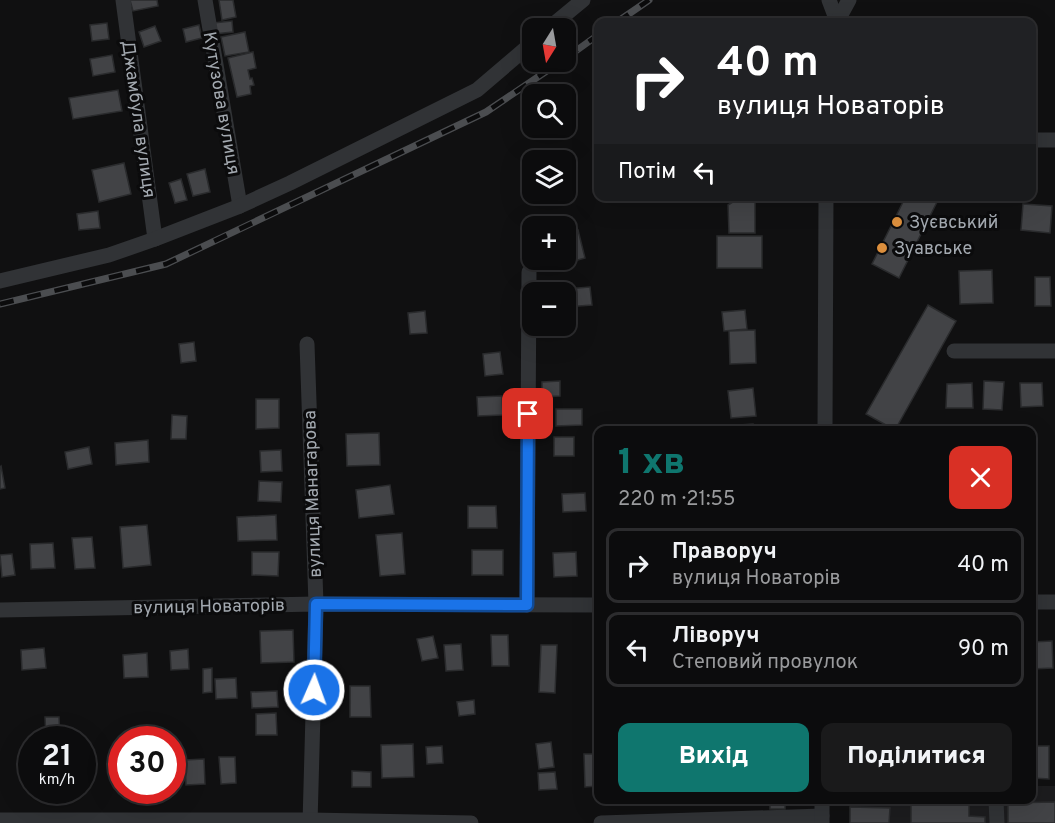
<!DOCTYPE html>
<html lang="uk">
<head>
<meta charset="utf-8">
<style>
  :root { --surface:#0c0c0d; --page:#1a1a1b; --text:#f1f3f6; --muted:#9a9b9d; --line:#2c2c2e; --accent:#0f766e }
  body { margin:0; font-family:Overpass,sans-serif; background:var(--page); color:var(--text); height:100vh; display:flex; flex-direction:column; font-size:22px; white-space:nowrap }
  * { box-sizing:border-box; margin:0 }
  p { font-size:20px; color:var(--muted) }
  .icon { flex:none; width:33px; height:33px; fill:none; stroke:currentColor; stroke-width:2; stroke-linecap:round; stroke-linejoin:round }
  .map { position:relative; flex:1; overflow:hidden }
  .side { position:absolute; left:594px; top:426px; width:442px; height:378px; display:flex; flex-direction:column; background:var(--surface); border-radius:12px; box-shadow:0 6px 24px #0002,0 0 0 2px var(--line) }
  .side>* { flex:none }
  .banner { position:absolute; left:594px; top:18px; width:442px; height:183px; border-radius:12px; box-shadow:0 6px 24px #0002,0 0 0 2px var(--line); background:#202124; color:#fff; overflow:hidden }
  .needle { width:39px; rotate:191deg }
  .fabs { position:absolute; left:522px; top:18px; display:grid; gap:12px }
  .fabs a { display:grid; place-items:center; width:54px; height:54px; border-radius:12px; background:var(--surface); box-shadow:0 6px 24px #0002,0 0 0 2px var(--line); font-size:30px }
  .speed { position:absolute; left:18px; top:726px; display:flex; gap:12px; font-size:30px; font-weight:700; text-align:center }
  .speed>* { display:grid; place-content:center; width:78px; height:78px; border-radius:50%; background:var(--surface); box-shadow:0 6px 24px #0002,0 0 0 2px var(--line); line-height:1 }
  .speed small { font-size:15px; font-weight:400 }
  .speed .limit { border:9px solid #d22; background:#fff; color:#111 }
  .pin { position:absolute; display:grid; place-items:center; width:51px; height:51px; color:#fff; margin:-26px; border-radius:12px; box-shadow:0 3px 9px #0006 }
  .me { position:absolute; width:66px; margin:-33px; rotate:2deg; stroke-linejoin:round; filter:drop-shadow(0 0 4px #0008) }
  .turn { display:flex; align-items:center; gap:21px; height:126px; padding:0 24px; font-size:27px }
  .turn .icon { width:78px; height:78px; stroke-width:2.5 }
  .turn b { display:block; font-size:42px; line-height:51px }
  .then { display:flex; align-items:center; height:57px; padding:0 24px; background:#0003; gap:12px; font-size:22px }
  .round { display:grid; place-items:center; flex:none; width:63px; height:63px; border-radius:12px; background:var(--page) }
  .head { display:flex; align-items:center; justify-content:space-between; height:102px; padding:0 24px }
  h1 { font-size:36px; font-weight:800; line-height:45px; color:var(--accent) }
  .primary-button { display:flex; gap:12px; margin-top:auto; padding:12px 24px }
  .primary-button a { flex:1; height:69px; border-radius:12px; background:var(--accent); color:#fff; font-size:24px; font-weight:800; line-height:69px; text-align:center }
  .primary-button a+a { background:var(--page); color:var(--text) }
  ul { padding:0; list-style:none }
  li { display:flex; align-items:center; gap:18px; height:75px; margin:0 12px 9px; padding:0 12px; border:3px solid var(--line); border-radius:12px }
  li div { flex:1 }
  li b { display:block; font-size:22px }
  li em { font-style:normal }
  .map>svg:first-child { display:block }
</style>
</head>
<body>
<div class="map">
<svg width="1055" height="823" viewBox="0 0 1055 823">
  <rect width="100%" height="100%" fill="#101011"/>
  <polygon fill="#1c1c1e" points="1032,786 1055,786 1055,823 850,823 850,800 1032,800"/>
  <g fill="#424346" stroke="#2a2b2d" stroke-width="1.5">
    <polygon points="130,0 157,0 158,6 133,11"/>
    <polygon points="219,0 233,0 236,17 222,20"/>
    <polygon points="232,21 233,32 214,34 213,23"/>
    <polygon points="107,23 109,39 92,41 90,25"/>
    <polygon points="199,25 202,38 186,42 183,29"/>
    <polygon points="155,26 161,41 144,47 139,32"/>
    <polygon points="245,32 249,52 225,56 221,37"/>
    <polygon points="253,52 256,68 248,70 250,79 252,78 254,85 250,86 251,94 237,97 228,58"/>
    <polygon points="112,55 115,72 93,76 90,59"/>
    <polygon points="118,90 122,111 73,119 69,98"/>
    <polygon points="124,163 131,194 99,202 92,170"/>
    <polygon points="205,169 210,192 193,196 187,174"/>
    <polygon points="181,179 187,200 175,203 169,183"/>
    <polygon points="736,196 755,196 755,233 729,233 728,205 736,200"/>
    <polygon points="906,196 940,196 899,278 872,264"/>
    <polygon points="1023,204 1052,206 1050,233 1021,230"/>
    <polygon points="98,211 100,228 79,230 77,214"/>
    <polygon points="578,230 585,258 567,263 566,256 566,233"/>
    <rect x="717" y="236" width="45" height="32"/>
    <polygon points="992,270 993,303 960,304 959,271"/>
    <polygon points="1035,277 1050,277 1051,306 1035,306"/>
    <polygon points="590,287 592,305 566,307 566,292 540,292 540,291"/>
    <polygon points="928,305 956,321 895,430 866,414"/>
    <polygon points="745,310 747,329 724,331 722,312"/>
    <polygon points="425,311 427,333 410,334 408,313"/>
    <polygon points="755,330 756,363 730,364 729,331"/>
    <polygon points="194,342 196,361 181,363 179,344"/>
    <polygon points="500,352 503,374 485,376 483,354"/>
    <polygon points="560,381 560,396 542,397 542,382"/>
    <polygon points="984,381 1004,382 1002,410 983,409"/>
    <polygon points="972,383 973,408 946,408 947,384"/>
    <polygon points="1020,383 1042,383 1043,406 1021,407"/>
    <polygon points="753,388 756,416 731,418 728,391"/>
    <polygon points="502,396 503,415 478,416 477,397"/>
    <polygon points="256,399 279,399 279,428 256,429"/>
    <polygon points="556,409 582,409 582,425 556,426"/>
    <polygon points="172,415 187,416 186,439 171,439"/>
    <polygon points="753,424 753,430 725,430 725,426"/>
    <polygon points="379,433 380,465 347,466 346,434"/>
    <rect x="554" y="437" width="20" height="19"/>
    <polygon points="148,440 149,462 116,465 115,443"/>
    <polygon points="89,447 92,464 68,469 65,452"/>
    <polygon points="281,450 282,471 261,472 260,451"/>
    <polygon points="1,466 5,488 0,489 0,467"/>
    <polygon points="259,481 282,482 281,502 258,501"/>
    <polygon points="390,485 394,514 359,518 356,490"/>
    <polygon points="585,493 586,511 563,512 562,494"/>
    <polygon points="468,506 496,506 497,528 468,528"/>
    <polygon points="276,515 277,540 238,541 237,517"/>
    <polygon points="147,525 151,565 123,568 120,527"/>
    <polygon points="402,533 405,574 380,576 376,535"/>
    <polygon points="92,537 95,568 75,569 72,538"/>
    <polygon points="53,543 55,568 31,569 30,544"/>
    <polygon points="1032,543 1033,543 1035,573 1032,573"/>
    <rect x="472" y="550" width="31" height="25"/>
    <polygon points="252,552 279,552 278,576 252,575"/>
    <polygon points="576,552 577,576 554,577 553,553"/>
    <polygon points="12,554 15,575 2,577 0,555"/>
    <polygon points="293,630 294,662 261,663 260,631"/>
    <polygon points="491,635 508,635 509,666 492,666"/>
    <polygon points="433,636 438,658 422,661 417,639"/>
    <polygon points="1052,641 1053,668 1032,669 1032,642"/>
    <polygon points="461,644 463,670 446,671 444,645"/>
    <polygon points="541,645 557,645 555,693 539,692"/>
    <polygon points="44,648 46,668 22,670 21,650"/>
    <polygon points="188,649 189,669 171,670 170,651"/>
    <polygon points="147,653 148,677 124,678 123,655"/>
    <polygon points="212,668 212,692 203,693 203,669"/>
    <polygon points="236,678 237,698 216,699 215,679"/>
    <polygon points="350,686 370,686 371,717 350,717"/>
    <polygon points="277,691 278,707 252,708 251,692"/>
    <polygon points="474,700 475,714 459,716 457,702"/>
    <polygon points="276,713 277,735 256,735 256,714"/>
    <polygon points="45,717 59,717 60,740 46,740"/>
    <polygon points="551,742 554,767 539,769 536,744"/>
    <polygon points="413,744 414,777 382,778 381,745"/>
    <polygon points="442,746 443,763 427,764 426,747"/>
    <polygon points="1032,746 1049,746 1049,779 1032,778"/>
    <polygon points="584,754 598,754 598,786 585,787"/>
    <polygon points="219,757 235,757 236,783 221,784"/>
    <polygon points="204,759 205,784 186,785 185,760"/>
    <polygon points="352,771 371,772 371,787 352,787"/>
    <polygon points="555,772 557,789 539,790 538,773"/>
    <rect x="770" y="800" width="15" height="9"/>
    <polygon points="911,800 969,800 969,816 985,817 985,823 911,823"/>
    <polygon points="1055,802 1055,823 1008,823 1008,803"/>
    <polygon points="850,807 890,808 889,823 850,823"/>
  </g>
  <g fill="none" stroke-linecap="round" stroke-linejoin="round">
    <g stroke="#313336" stroke-width="15">
      <polyline points="123,0 155,239"/>
      <polyline points="205,0 240,206"/>
      <polyline points="829,0 837,21"/>
      <polyline points="837,22 849,0"/>
      <polyline points="549,28 583,0"/>
      <polyline points="1032,140 1055,140"/>
      <polyline points="0,281 109,255 155,239 240,206 290,183 477,90 532,43"/>
      <polyline points="307,344 316,604 310,823"/>
      <polyline points="954,351 1055,351"/>
      <polyline points="825,430 826,196"/>
      <polyline points="1032,602 1055,602"/>
      <polyline points="527,605 529,272"/>
      <polyline points="0,610 316,604 598,605"/>
      <polyline points="996,800 997,823"/>
      <polyline points="0,820 310,820 471,823"/>
      <polyline points="601,823 822,816"/>
      <polyline points="822,823 822,800"/>
    </g>
    <g stroke="#4b4d50" stroke-width="7">
      <g id="rail">
        <polyline points="617,22 649,0"/>
        <polyline points="566,58 598,35"/>
        <polyline points="0,304 166,264 486,112 560,62"/>
      </g>
    </g>
    <use href="#rail" stroke="#0b0b0c" stroke-width="4.5" stroke-dasharray="14" stroke-linecap="butt"/>
  </g>
  <g fill="none" stroke-linecap="round" stroke-linejoin="round">
    <g stroke="#114b97" stroke-width="15">
      <polyline id="route" points="314,690 316,604 527,605 528,414"/>
    </g>
    <use href="#route" stroke="#1a73e8" stroke-width="10"/>
  </g>
  <g fill="#dc8f3d" stroke="#0b0b0c" stroke-width="2">
    <circle cx="897" cy="222" r="6"/>
    <circle cx="882" cy="248" r="6"/>
  </g>
  <g text-anchor="middle" stroke-width="6" stroke-linejoin="round" paint-order="stroke">
    <g font-size="18" fill="#a3a9b0" stroke="#0b0b0c">
      <text transform="translate(222 103) rotate(80)" y="6">Кутузова вулиця</text>
      <text transform="translate(139 119) rotate(82)" y="6">Джамбула вулиця</text>
      <text transform="translate(312 494) rotate(-92)" y="6">вулиця Манагарова</text>
      <text transform="translate(209 606) rotate(-1)" y="6">вулиця Новаторів</text>
    </g>
    <g font-size="18" fill="#a3a9b0" stroke="#0b0b0c" text-anchor="start">
      <text x="909" y="228">Зуєвський</text>
      <text x="894" y="254">Зуавське</text>
    </g>
  </g>
</svg>
<div class="fabs">
<a><svg class="needle" viewBox="-14 -14 28 28"><path d="M0-13l5 13h-10z" fill="#e53935"/><path d="M0 13l5-13h-10z" fill="#9a9b9d"/></svg></a>
<a><svg class="icon" aria-label="search" viewBox="0 0 24 24"><circle cx="10" cy="10" r="6"/><path d="M15 15l6 6"/></svg></a>
<a><svg class="icon" aria-label="layers" viewBox="0 0 24 24"><path d="M12 4l9 5-9 5-9-5zM3 14l9 5 9-5"/></svg></a>
<a>+</a>
<a>−</a>
</div>
<div class="speed"><div>21<small>km/h</small></div><div class="limit">30</div></div>
<div class="pin" style="left:528px;top:414px;background:#d93025"><svg class="icon" aria-label="arrive" viewBox="0 0 24 24"><path d="M6 21V4h12l-3 4 3 4H6"/></svg></div>
<svg class="me" style="left:314px;top:690px" viewBox="-20 -20 40 40"><circle r="17" fill="#1a73e8" stroke="#fff" stroke-width="3"/><path d="M0-11L8 9 0 5-8 9z" fill="#fff"/></svg>
<div class="banner">
<div class="turn"><svg class="icon" aria-label="right" viewBox="0 0 24 24"><path d="M7 20v-9h11M14 6l5 5-5 5"/></svg><div><b>40 m</b>вулиця Новаторів</div></div>
<div class="then">Потім<svg class="icon" aria-label="left" viewBox="0 0 24 24"><path d="M17 20v-9H6M10 6l-5 5 5 5"/></svg></div>
</div>
<section class="side">
<div class="head"><div><h1>1 хв</h1><p>220 m · 21:55</p></div><a class="round" style="background:#d93025;color:#fff"><svg class="icon" aria-label="close" viewBox="0 0 24 24"><path d="M6 6l12 12M18 6L6 18"/></svg></a></div>
<ul>
<li><svg class="icon" aria-label="right" viewBox="0 0 24 24"><path d="M7 20v-9h11M14 6l5 5-5 5"/></svg><div><b>Праворуч</b><p>вулиця Новаторів</p></div><em>40 m</em></li>
<li><svg class="icon" aria-label="left" viewBox="0 0 24 24"><path d="M17 20v-9H6M10 6l-5 5 5 5"/></svg><div><b>Ліворуч</b><p>Степовий провулок</p></div><em>90 m</em></li>
</ul>
<div class="primary-button"><a>Вихід</a><a>Поділитися</a></div>
</section>
</div>
</body>
</html>
